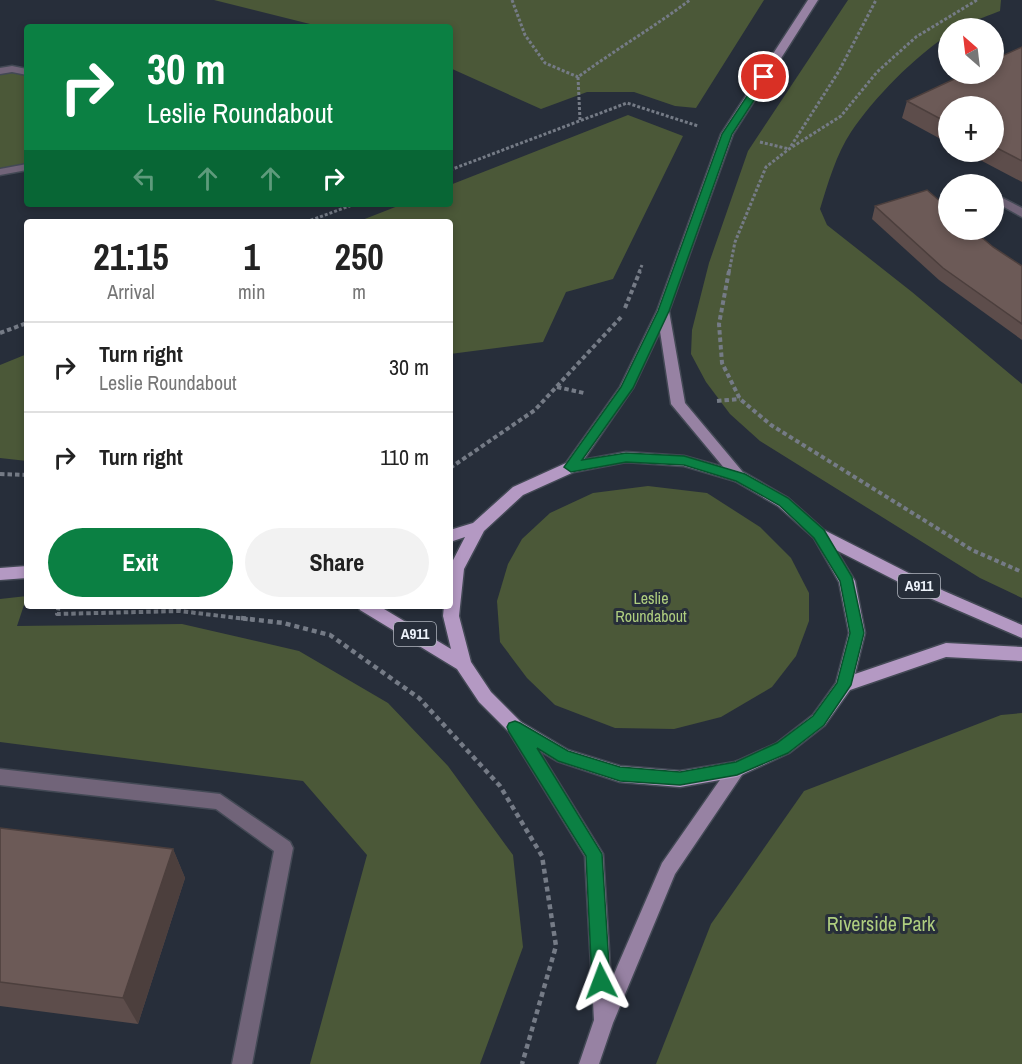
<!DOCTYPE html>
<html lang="en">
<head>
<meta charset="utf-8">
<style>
  :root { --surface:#fff; --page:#f2f2f2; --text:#222; --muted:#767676; --line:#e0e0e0; --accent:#0b8043 }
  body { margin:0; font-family:"Archivo Narrow",sans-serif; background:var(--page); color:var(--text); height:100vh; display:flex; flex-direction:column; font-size:22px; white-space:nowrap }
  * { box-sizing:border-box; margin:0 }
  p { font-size:20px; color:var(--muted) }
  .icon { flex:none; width:33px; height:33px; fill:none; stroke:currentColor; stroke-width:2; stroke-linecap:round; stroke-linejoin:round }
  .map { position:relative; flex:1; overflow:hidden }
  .panel { position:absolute; left:24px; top:219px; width:429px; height:390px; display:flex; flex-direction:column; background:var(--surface); border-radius:6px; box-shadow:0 3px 9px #0003 }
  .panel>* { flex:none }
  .guide { position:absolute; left:24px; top:24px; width:429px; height:183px; border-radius:6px; box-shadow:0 3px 9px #0003; background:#0b8043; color:#fff; overflow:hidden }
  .needle { width:39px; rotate:332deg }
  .tools { position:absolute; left:938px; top:18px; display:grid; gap:12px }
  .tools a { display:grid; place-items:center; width:66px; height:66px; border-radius:50%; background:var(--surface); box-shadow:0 3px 9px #0003; font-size:30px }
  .pin { position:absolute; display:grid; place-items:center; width:51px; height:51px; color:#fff; margin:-26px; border:3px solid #fff; border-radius:50%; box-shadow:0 2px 6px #0007 }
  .me { position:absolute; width:66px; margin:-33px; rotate:357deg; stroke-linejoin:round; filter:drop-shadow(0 0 4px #0008) }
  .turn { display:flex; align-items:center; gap:21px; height:126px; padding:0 24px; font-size:27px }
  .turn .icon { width:78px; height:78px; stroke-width:2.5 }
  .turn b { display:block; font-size:42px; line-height:51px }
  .lanes { display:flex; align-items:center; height:57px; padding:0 24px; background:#0003; justify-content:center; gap:30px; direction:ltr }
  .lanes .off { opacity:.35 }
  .eta { display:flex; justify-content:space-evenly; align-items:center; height:102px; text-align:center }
  .eta b { font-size:36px; font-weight:700; line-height:42px }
  .cta { display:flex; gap:12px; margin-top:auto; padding:12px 24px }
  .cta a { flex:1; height:69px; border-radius:36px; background:var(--accent); color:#fff; font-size:24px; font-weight:700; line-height:69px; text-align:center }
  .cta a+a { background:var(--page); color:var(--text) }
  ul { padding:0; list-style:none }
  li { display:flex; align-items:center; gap:18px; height:90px; padding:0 24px; border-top:2px solid var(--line) }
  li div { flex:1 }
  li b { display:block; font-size:22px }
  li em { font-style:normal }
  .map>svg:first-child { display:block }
</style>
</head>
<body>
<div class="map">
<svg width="1022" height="1064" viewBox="0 0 1022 1064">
  <rect width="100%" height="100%" fill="#272e3a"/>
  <g fill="#4b5838">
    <polygon points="214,0 764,0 696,108 675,106 634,92 587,92 541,109 450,68 450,27 322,27"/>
    <path d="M 848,0 L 1001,0 L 1000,11 C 986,16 959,28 948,28 L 948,35 C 914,57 874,98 851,132 C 836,155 828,183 820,209 L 827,225 L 912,292 L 1022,384 L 1022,598 L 980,578 L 760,441 L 730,414 L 706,382 L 691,354 L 692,330 L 709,263 L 748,151 Z"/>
    <polygon points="0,71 27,72 27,167 0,172"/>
    <polygon points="628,115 683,136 613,279 566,292 543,342 450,354 450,222 357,222 403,204 450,204 450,185"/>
    <polygon points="27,354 27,461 0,458 0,365"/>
    <polygon points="648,486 707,493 760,527 791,558 809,593 809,621 796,656 772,687 721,717 674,729 615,728 555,705 527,678 500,642 497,601 508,564 522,539 550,513 593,493"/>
    <polygon points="27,596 17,626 182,624 299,651 388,703 448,766 513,855 523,947 480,1064 310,1064 367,855 303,781 0,742 0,599"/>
    <polygon points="1022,713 1022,1064 656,1064 711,924 804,791 1001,715"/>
  </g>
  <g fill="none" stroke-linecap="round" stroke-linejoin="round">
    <g stroke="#434955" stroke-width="3">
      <polygon id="service" points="0,769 220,794 290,842 293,848 252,1064 232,1064 274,851 216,809 0,785"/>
    </g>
    <g stroke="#434955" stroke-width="3">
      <g id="minor">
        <polygon points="12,66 27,69 27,75 12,72 0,74 0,68"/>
        <polygon points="27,164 27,170 0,175 0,169"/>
        <polygon points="993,193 1022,208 1022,217 993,201"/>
      </g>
    </g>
    <g stroke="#434955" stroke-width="3">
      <g id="secondary">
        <polygon points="808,0 818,0 733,134 669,311 685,403 747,477 740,482 735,481 671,404 660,331 633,388 576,471 566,471 564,467 566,463 620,387 657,311 721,134"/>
        <polygon points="515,720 521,722 603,854 611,981 662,863 731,764 737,761 743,764 746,769 675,874 613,1023 599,1064 579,1064 594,1020 585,856 509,732 507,727 509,722"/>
      </g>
    </g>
    <g stroke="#434955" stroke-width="3">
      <g id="primary">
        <path d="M 626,452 L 684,456 L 745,473 L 788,498 L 824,530 L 944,591 L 1022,625 L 1022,638 L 932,599 L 836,550 L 855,581 L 865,633 L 855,674 L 946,643 L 1022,647 L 1022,661 L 946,657 L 850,690 L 825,725 L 789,753 L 737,777 L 680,787 L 620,782 L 557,761 L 509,732 L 479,702 L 457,669 L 360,610 L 358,606 L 379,606 L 451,649 L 443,616 L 444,606 L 450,606 L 450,566 L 465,537 L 450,542 L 450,530 L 473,523 L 513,487 L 566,463 ZM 626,462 L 684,466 L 735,481 L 778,506 L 814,538 L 839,582 L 849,633 L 836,683 L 813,715 L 777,743 L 735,762 L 680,771 L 620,766 L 568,750 L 521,722 L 491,692 L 471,662 L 459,616 L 464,569 L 484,531 L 523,495 L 574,472 Z"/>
        <polygon points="27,566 27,578 0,580 0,568"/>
      </g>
    </g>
    <g stroke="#757b86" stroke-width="3" stroke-dasharray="3 2" stroke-linecap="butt">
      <polyline points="512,0 525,35 545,63 578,77"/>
      <path d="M 580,120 L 578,77 C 615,50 654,27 690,0"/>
      <polyline points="760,142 789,149"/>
      <polyline points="791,146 839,71 876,0"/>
      <polyline points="450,170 627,103 698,126"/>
      <polyline points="306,222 355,204"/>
      <polyline points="639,272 642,265"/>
      <polyline points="729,272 735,242 766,167 789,149 841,116 877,72 916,37 977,0"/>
    </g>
    <g stroke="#757b86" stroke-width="4" stroke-dasharray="4.5 3" stroke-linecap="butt">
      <polyline points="729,271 719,324 722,363 740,399 771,425 972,550 1022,572"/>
      <polyline points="625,308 640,271"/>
      <polyline points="0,333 27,323"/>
      <polyline points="557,387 584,393"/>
      <polyline points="717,401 740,399"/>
      <polyline points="450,468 535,410 623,315"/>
      <polyline points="0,474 27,475"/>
      <polyline points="59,606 57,614 180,611 254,620"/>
    </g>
    <polyline stroke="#757b86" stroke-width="4.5" stroke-dasharray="5 4" stroke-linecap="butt" points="241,618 283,623 330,635 419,698 500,786 542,856 556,946 522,1064"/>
    <use href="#service" fill="#716479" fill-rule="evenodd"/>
    <use href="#minor" fill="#716479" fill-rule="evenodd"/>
    <use href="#secondary" fill="#9782a3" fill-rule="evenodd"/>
    <use href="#primary" fill="#b499c3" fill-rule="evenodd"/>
  </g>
  <g fill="#5d4d4b">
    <polygon points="1022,47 1022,182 965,152 993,152 993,106 948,106 948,143 902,118 907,101"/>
    <polygon points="875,206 993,247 1022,266 1022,340 939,280 872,219"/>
    <polygon points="0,828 173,849 185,878 138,1024 0,1006"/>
  </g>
  <polygon fill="#4c3f3d" points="173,849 185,878 138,1024 123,998"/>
  <g fill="#6c5a57" stroke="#4c3f3d" stroke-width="1.5">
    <polygon points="1022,47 1022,161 993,146 993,106 948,106 948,123 907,101 965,74 993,74 993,60"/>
    <polygon points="927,190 948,208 948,230 973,230 993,247 1022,266 1022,324 943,268 875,206"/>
    <polygon points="0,828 173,849 123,998 0,982"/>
  </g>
  <polygon fill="#0b8043" stroke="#07532c" stroke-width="1.5" points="761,75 769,77 732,134 669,311 633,388 582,460 626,453 684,456 745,474 788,498 824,530 852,577 864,633 851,685 824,725 788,753 737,775 680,785 620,781 558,761 537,748 602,854 610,981 607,987 601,989 595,987 592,981 586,856 509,732 507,727 509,723 515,721 520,723 568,751 620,767 680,772 736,762 777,743 813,716 837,683 850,633 840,581 814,538 779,505 736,481 684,465 626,462 571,472 564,467 621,387 658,311 722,134"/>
  <g text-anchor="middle" stroke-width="6" stroke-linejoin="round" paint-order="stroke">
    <g fill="#272e3a" stroke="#b2b7c0" stroke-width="1.5">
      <rect x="898" y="574" width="42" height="24" rx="4.5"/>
      <rect x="394" y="622" width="42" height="24" rx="4.5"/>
    </g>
    <g font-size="15" font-weight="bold" fill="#edf2fa">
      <text x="919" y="591">A911</text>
      <text x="415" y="639">A911</text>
    </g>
    <g font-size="16" fill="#aecd7f" stroke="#272e3a">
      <text x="651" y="604">Leslie<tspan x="651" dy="18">Roundabout</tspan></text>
    </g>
    <g font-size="20" fill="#aecd7f" stroke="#272e3a">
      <text x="881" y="931">Riverside Park</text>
    </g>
  </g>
</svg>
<div class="tools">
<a><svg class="needle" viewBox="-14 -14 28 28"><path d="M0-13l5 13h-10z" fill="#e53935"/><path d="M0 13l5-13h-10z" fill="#767676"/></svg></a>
<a>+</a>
<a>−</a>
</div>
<div class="pin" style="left:764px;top:77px;background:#d93025"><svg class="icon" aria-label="arrive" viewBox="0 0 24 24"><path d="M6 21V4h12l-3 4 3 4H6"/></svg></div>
<svg class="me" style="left:601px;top:981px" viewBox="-20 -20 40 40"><path d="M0-17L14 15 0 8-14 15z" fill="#0b8043" stroke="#fff" stroke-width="4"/></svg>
<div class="guide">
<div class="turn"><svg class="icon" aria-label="right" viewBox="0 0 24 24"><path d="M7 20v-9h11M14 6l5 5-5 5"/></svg><div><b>30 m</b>Leslie Roundabout</div></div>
<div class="lanes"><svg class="icon off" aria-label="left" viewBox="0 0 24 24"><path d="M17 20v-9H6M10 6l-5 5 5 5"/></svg><svg class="icon off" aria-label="ahead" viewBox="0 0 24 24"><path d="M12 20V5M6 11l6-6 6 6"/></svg><svg class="icon off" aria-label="ahead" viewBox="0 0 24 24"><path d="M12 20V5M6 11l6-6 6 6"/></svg><svg class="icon" aria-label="right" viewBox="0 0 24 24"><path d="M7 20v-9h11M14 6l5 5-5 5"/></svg></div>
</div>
<section class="panel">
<div class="eta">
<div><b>21:15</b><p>Arrival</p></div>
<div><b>1</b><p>min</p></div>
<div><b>250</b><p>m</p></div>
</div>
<ul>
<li><svg class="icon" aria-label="right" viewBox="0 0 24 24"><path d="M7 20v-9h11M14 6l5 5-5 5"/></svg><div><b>Turn right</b><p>Leslie Roundabout</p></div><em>30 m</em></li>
<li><svg class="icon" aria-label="right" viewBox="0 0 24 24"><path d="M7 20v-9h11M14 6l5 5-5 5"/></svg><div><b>Turn right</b></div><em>110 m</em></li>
</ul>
<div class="cta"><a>Exit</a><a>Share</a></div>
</section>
</div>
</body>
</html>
